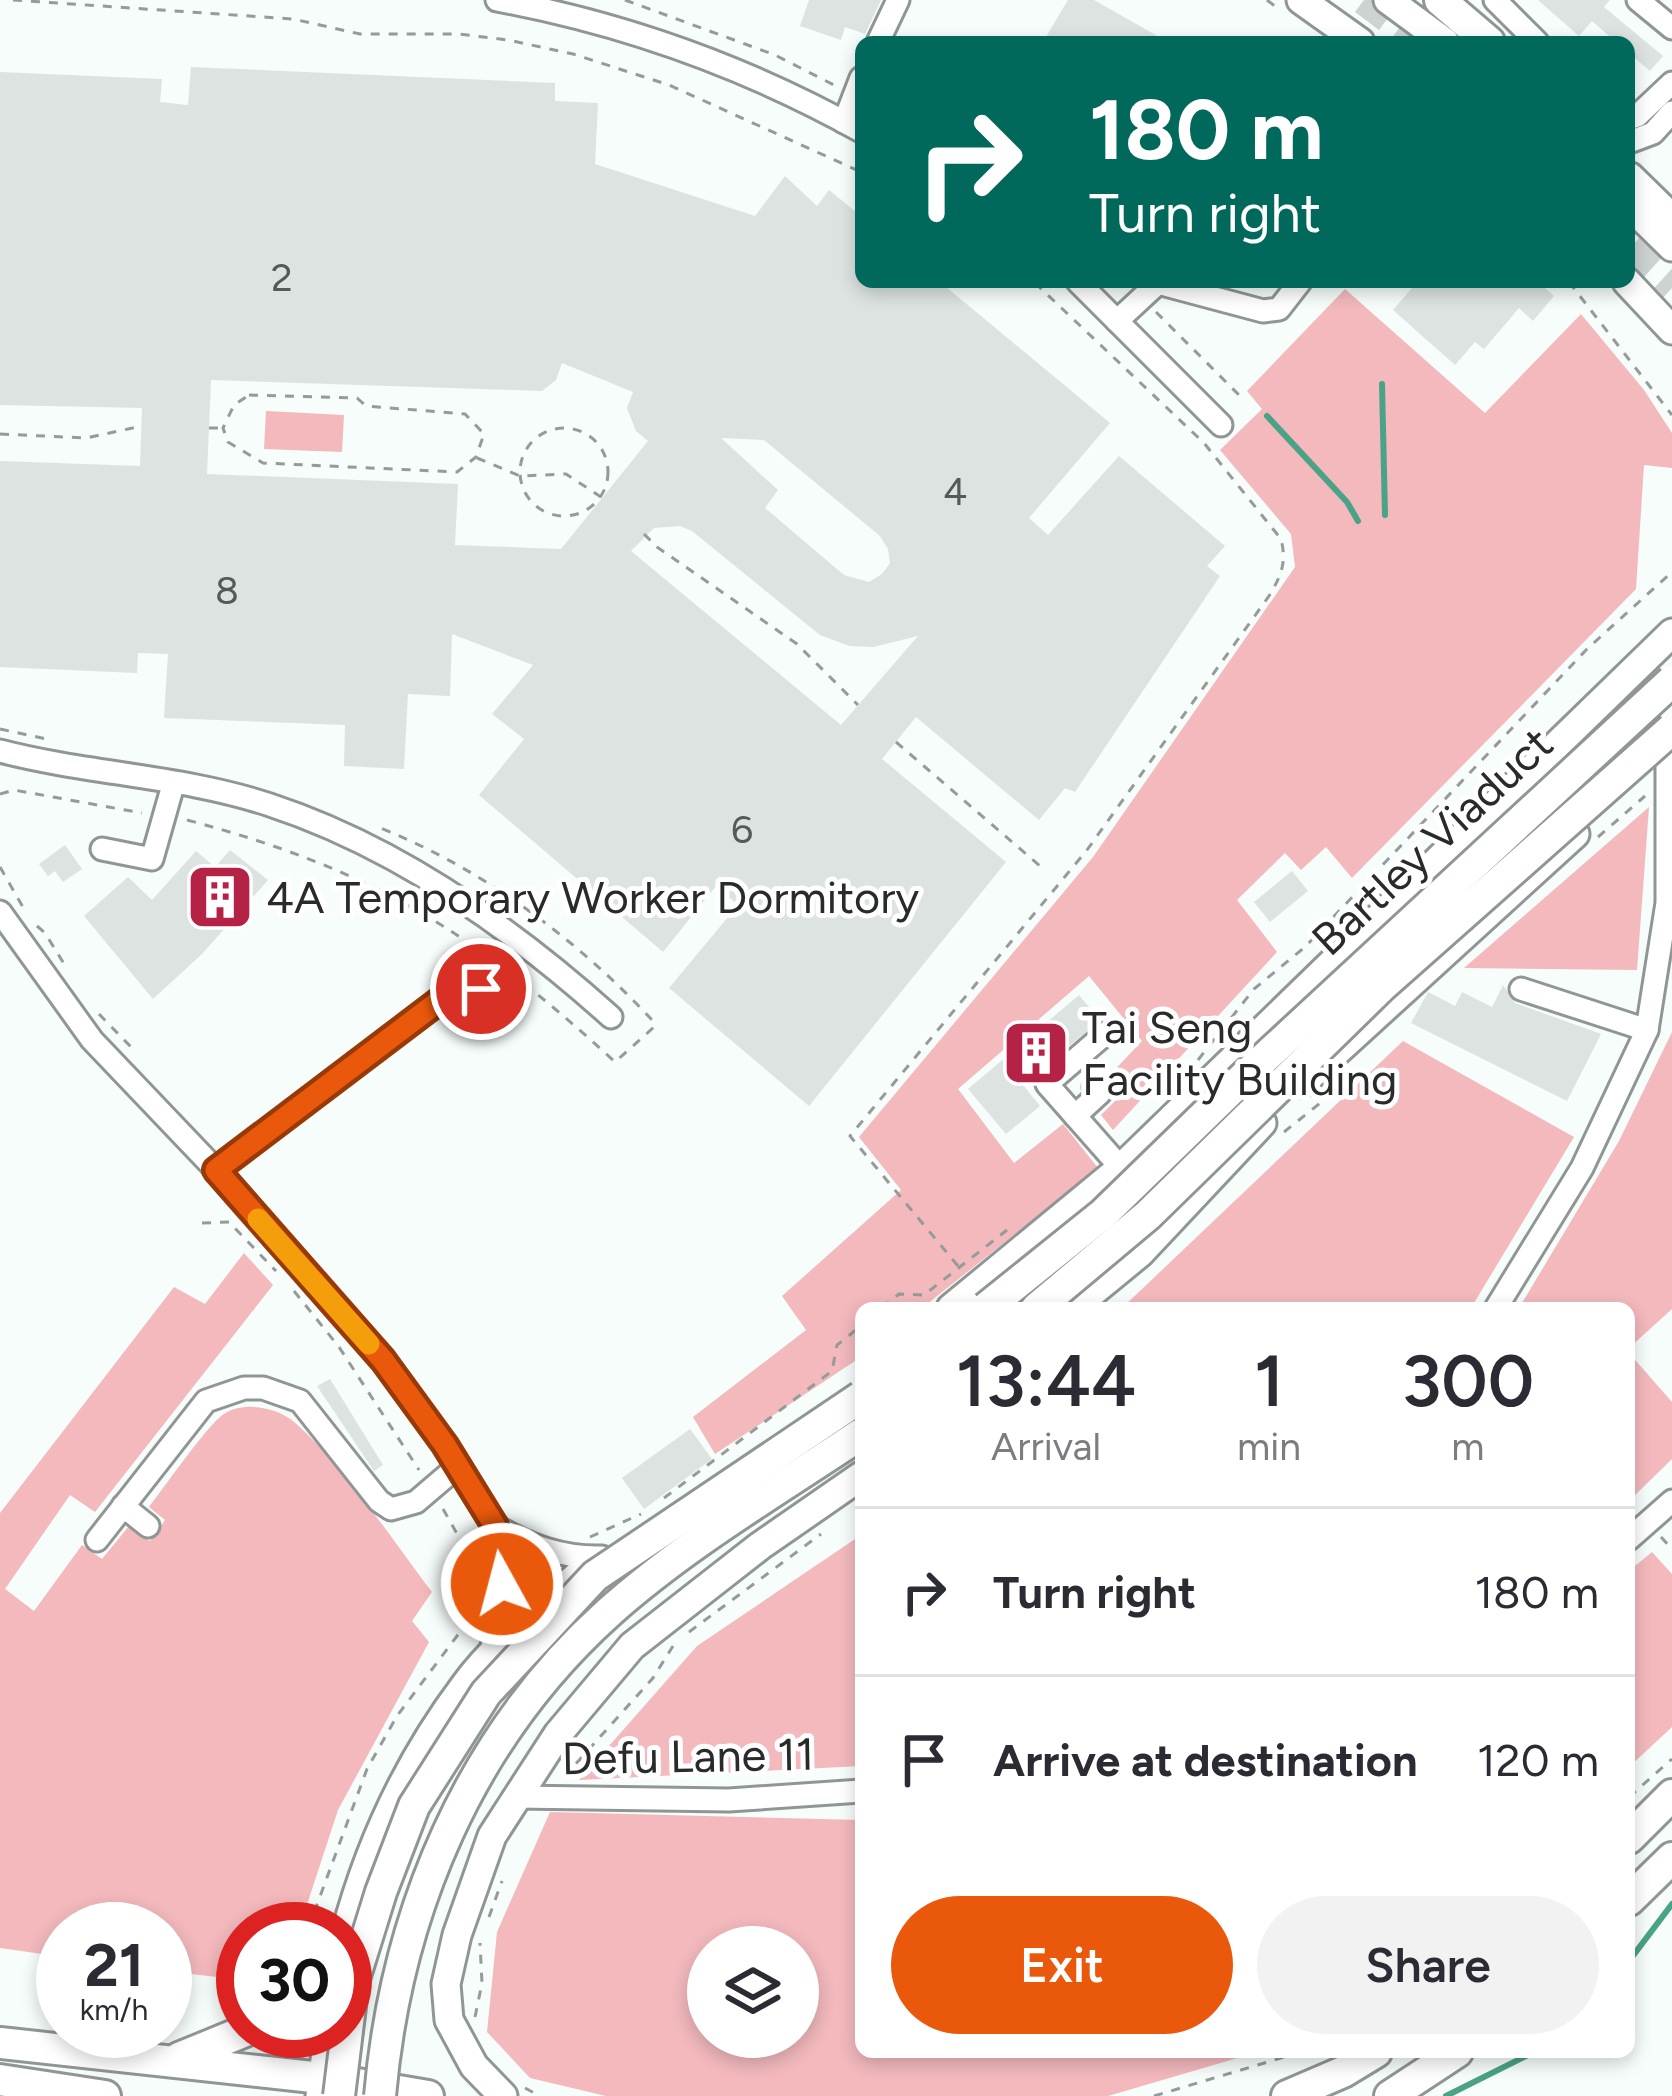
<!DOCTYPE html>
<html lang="en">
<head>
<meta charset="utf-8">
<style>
  :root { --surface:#fff; --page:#f2f2f3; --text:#2b2b33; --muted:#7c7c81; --line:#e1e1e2; --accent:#ea580c }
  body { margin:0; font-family:Figtree,sans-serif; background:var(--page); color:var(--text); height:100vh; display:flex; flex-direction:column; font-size:45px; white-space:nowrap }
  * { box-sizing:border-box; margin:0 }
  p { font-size:39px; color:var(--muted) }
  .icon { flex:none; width:66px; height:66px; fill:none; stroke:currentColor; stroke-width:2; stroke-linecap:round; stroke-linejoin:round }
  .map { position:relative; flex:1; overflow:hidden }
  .side { position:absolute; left:855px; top:1302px; width:780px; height:756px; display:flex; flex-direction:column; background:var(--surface); border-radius:18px; box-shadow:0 6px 18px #0003 }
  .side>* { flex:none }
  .top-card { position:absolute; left:855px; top:36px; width:780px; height:252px; border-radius:18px; box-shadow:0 6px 18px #0003; background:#00695c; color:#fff; overflow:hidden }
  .fabs { position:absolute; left:687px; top:1926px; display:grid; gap:24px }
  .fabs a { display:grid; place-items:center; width:132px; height:132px; border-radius:50%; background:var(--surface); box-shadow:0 6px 18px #0003; font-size:60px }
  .speed { position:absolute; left:36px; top:1902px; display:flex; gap:24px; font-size:60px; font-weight:700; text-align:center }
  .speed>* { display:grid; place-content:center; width:156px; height:156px; border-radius:50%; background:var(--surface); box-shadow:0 6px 18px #0003; line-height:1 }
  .speed small { font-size:30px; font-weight:400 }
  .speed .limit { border:18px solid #d22; background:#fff; color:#111 }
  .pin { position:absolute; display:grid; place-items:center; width:102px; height:102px; color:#fff; margin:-51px; border:6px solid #fff; border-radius:50%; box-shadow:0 3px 12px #0007 }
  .me { position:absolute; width:132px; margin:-66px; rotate:353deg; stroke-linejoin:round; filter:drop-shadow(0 0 9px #0008) }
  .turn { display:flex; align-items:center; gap:42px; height:252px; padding:0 36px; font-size:54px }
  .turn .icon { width:156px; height:156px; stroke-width:2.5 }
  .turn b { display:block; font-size:84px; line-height:102px }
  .eta { display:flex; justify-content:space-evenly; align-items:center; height:204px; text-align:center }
  .eta b { font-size:72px; font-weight:600; line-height:84px }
  .button { display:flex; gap:24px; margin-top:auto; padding:24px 36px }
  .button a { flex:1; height:138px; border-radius:72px; background:var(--accent); color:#fff; font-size:48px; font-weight:600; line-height:138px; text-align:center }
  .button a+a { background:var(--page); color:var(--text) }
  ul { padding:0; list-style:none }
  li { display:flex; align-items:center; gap:36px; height:168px; padding:0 36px; border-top:3px solid var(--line) }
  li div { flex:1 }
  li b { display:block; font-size:45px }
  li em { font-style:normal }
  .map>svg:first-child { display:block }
</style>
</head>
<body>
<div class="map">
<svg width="1672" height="2096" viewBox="0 0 1672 2096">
  <rect width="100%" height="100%" fill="#f6fdfa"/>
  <g fill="#f3b9bd" fill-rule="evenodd">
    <polygon points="1345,289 1485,413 1581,314 1644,390 1672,433 1672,468 1644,465 1636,589 1352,878 1326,847 1301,870 1285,853 1237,900 1277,952 1113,1130 1101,1115 1119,1097 1105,1080 1142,1041 1089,976 958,1089 1014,1163 1063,1124 1098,1168 922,1308 861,1308 861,1357 715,1454 693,1417 806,1330 782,1296 901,1190 859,1137 1093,857 1295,567 1291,534 1220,450 1262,409 1247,391"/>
    <polygon points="266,411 344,415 342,452 264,449"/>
    <polygon points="1649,807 1637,970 1464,968"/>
    <polygon points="1672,1032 1672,1309 1629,1348 1629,1308 1519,1308 1619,1141"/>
    <polygon points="1403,1041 1574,1137 1471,1308 1122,1308"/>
    <path d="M 244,1253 L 273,1285 L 95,1512 L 70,1495 L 5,1589 L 34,1611 L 82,1545 L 102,1559 L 129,1526 L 150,1541 L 165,1520 L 149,1507 C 164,1488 208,1424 224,1414 C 243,1401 276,1407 293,1421 C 341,1462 393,1541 432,1592 L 412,1621 L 429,1642 L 338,1810 L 299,1929 L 243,1929 L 243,1980 L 165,1971 L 165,1929 L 63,1929 L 63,1957 L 0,1948 L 0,1513 L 174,1287 L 205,1304 Z"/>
    <polygon points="1629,1353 1672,1402 1672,1459 1629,1501"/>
    <polygon points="861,1535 861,1766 579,1780 697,1646"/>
    <polygon points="1652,1552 1672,1574 1672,1727 1629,1767 1629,1571"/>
    <path d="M 550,1812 L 861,1820 L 861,2052 L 1258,2052 L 1108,2096 L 606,2096 L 530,2078 L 487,2032 L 497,1932 ZM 798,1947 L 798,2037 L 708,2037 L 708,1947 Z"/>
  </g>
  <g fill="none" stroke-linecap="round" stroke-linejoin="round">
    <g stroke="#4aa386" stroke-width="6">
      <polyline points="1382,384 1385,515"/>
      <polyline points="1267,416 1347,502 1358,521"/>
      <polyline points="1629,1961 1672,1904"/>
      <polyline points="1446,2096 1534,2052"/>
    </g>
  </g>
  <g fill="#dce3e0" fill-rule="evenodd">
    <polygon points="809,0 881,0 865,34 845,27 841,40 800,26"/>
    <polygon points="1068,0 1094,0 1168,42 1043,42"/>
    <polygon points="1538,0 1610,0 1604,7 1663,56 1650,71 1629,53 1629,42 1616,42 1592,21 1579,36"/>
    <path d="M 191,67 L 555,83 L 555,101 L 598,103 L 595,164 L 755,216 L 785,176 L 817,206 L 829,190 L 861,216 L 861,282 L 940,282 L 1110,423 L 1029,518 L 1048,535 L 1119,456 L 1225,546 L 1207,566 L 1220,576 L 1075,792 L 1065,788 L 1039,820 L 916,717 L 882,759 L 1006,862 L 809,1106 L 669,988 L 738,905 L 716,886 L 663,952 L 479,795 L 524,739 L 492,714 L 533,665 L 452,634 L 450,696 L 408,694 L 404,769 L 344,766 L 345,725 L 164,718 L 168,654 L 138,653 L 137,673 L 0,667 L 0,461 L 140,466 L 142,408 L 0,405 L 0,72 L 162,79 L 160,102 L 188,105 ZM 562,363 L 633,392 L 627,408 L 636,431 L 648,441 L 561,549 L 455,545 L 458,484 L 207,474 L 211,380 L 542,391 L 556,380 ZM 721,438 L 764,440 L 880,536 L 888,549 L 890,563 L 882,574 L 869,582 L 844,575 L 765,508 L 778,490 ZM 680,526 L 692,531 L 820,635 L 849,646 L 873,647 L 918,636 L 841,725 L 631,551 L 654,528 Z"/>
    <polygon points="1417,282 1538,282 1554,296 1533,321 1519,308 1484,349 1475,342 1455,365 1393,310"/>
    <polygon points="65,845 82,869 63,882 55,871 48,876 39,864"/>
    <polygon points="230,850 268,880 202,954 153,999 84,916 128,877 152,900 196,851 215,867"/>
    <polygon points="1292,871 1308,891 1270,922 1254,902"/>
    <polygon points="1503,985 1515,1003 1601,1034 1567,1101 1411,1023 1428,992 1455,1006 1462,992 1492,1007"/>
    <polygon points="1079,995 1100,1020 1023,1085 1040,1106 1006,1134 968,1089"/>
    <polygon points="330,1379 383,1465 374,1471 317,1386"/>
    <polygon points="690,1429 712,1459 644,1509 622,1478"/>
  </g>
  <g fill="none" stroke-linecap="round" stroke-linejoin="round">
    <g stroke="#cdd3d0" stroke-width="30" stroke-dasharray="30 15" stroke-linecap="butt">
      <polyline points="1364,0 1420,42"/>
      <polyline points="1629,249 1672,288"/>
    </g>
    <g stroke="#909694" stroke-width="27">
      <g id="minor">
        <path d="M 497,0 C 626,24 746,67 861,131"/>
        <polyline points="1495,0 1537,42"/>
        <polyline points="1638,0 1672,28"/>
        <polyline points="878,42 898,0"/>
        <polyline points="1629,119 1637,116 1672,83"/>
        <polyline points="844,122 861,78"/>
        <polyline points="1629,142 1653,133 1672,112"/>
        <polyline points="1078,282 1221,425"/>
        <polyline points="1117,321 1158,283 1263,311 1279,309 1300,282"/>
        <path d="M 0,751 C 88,774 184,776 270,805 C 398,847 512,928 611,1017"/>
        <polyline points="102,849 152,859 173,785"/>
        <polyline points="0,912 92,1040 216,1170 383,1360 445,1446 495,1526 503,1564 491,1655"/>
        <polyline points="1521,989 1647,1030"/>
        <polyline points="1105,1034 1047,1084 1121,1168"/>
        <polyline points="1075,1116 1100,1093 1094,1087"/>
        <polyline points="216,1170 439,1001 481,989 515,1003"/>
        <polyline points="1496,1308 1582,1168 1647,1030 1667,903 1667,752"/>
        <polyline points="123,1506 148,1526"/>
        <path d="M 495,1526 C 530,1546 561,1558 602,1557"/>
        <polyline points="1629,1539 1672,1501"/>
        <polyline points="97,1540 206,1401 244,1388 263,1388 300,1401 379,1501 391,1509 416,1502 457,1467"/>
        <polyline points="516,1797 729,1800 861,1791"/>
      </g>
    </g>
    <g stroke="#909694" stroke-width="33">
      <g id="major">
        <polyline points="1301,0 1360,42"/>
        <polyline points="1388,0 1445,42"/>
        <polyline points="1629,205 1672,247"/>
        <polyline points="1627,282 1672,330"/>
        <polyline points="1302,1083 1575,834"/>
        <polyline points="951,1308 1121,1168 1672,633"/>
        <polyline points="1073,1308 1140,1253 1262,1123"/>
        <path d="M 345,1935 C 369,1844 408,1761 465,1685 C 498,1640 545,1606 586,1568"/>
        <polyline points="320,2096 329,2031"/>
        <polyline points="503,2096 474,2066 449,2020 446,1984 457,1935 492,1836 558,1734 632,1646 760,1546 861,1476"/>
      </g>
    </g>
    <g stroke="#909694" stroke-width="36">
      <g id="highway">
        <polyline points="1440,0 1489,42"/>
        <polyline points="1629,178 1672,220"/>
        <polyline points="1629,1838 1672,1795"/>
        <polyline points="1629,1900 1672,1858"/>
        <polyline points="0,2043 322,2078 428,2096"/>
        <polyline points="179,2058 245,2031"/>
        <polyline points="0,2080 105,2096"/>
        <polyline points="1287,2096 1343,2072 1376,2052"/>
        <polyline points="1390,2096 1457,2052"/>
      </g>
    </g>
    <g stroke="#969a98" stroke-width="3" stroke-dasharray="9 9" stroke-linecap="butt">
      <polyline points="13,0 293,19 360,34 459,34 508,40 573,54 669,85 861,172"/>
      <polyline points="625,0 775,55 834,85"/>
      <polyline points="1267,0 1280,10"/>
      <polyline points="1569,282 1672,415"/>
      <polyline points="1156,312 1245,401"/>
      <polygon points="249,395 357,398 366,406 465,414 484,434 476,457 457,472 263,463 228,442 223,428 234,405"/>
      <polyline points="209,428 221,428"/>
      <circle cx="564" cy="472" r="44"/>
      <polyline points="0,434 86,438 142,426"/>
      <polyline points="477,458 520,476 566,474 601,497"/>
      <polyline points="644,534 657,547 797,644 858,705"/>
      <polyline points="0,729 51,740"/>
      <polyline points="896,742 1040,866"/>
      <polyline points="0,794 14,790 142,813"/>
      <path d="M 187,820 C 372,869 475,933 615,1062 L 654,1027 L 653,1021 C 578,940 482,868 378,827"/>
      <polyline points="1598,837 1645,796"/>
      <polyline points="0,867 24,909"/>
      <polyline points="37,926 45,933 66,967"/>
      <polyline points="99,1014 131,1047"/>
      <polyline points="1198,1060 1254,989 1305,947 1587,649 1672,572"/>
      <polyline points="1284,1132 1329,1096 1352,1070"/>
      <polyline points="202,1223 229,1222 276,1271"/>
      <path d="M 958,1266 L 850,1136 L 1087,850 L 1269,596 C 1281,576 1287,563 1281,539 L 1204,443 L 1034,282"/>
      <polyline points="294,1291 339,1347 419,1470"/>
      <polyline points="882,1308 899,1294 924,1295 1007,1230"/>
      <polyline points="664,1498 832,1371 837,1345 861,1326"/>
      <polyline points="443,1509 472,1560 476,1589"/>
      <polyline points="590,1537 641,1514"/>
      <polyline points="1661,1537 1672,1549"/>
      <polyline points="689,1632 821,1534"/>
      <polyline points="564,1777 653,1678 673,1646"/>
      <polyline points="1629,1797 1672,1759"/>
      <polyline points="489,1917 502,1881"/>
      <polyline points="308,1929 367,1769 397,1716 475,1612"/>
      <polyline points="475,2017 482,1983 480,1943"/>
      <polyline points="525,2088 540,2096"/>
      <polyline points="1154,2096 1301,2052"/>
    </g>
    <use href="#minor" stroke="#fff" stroke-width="21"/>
    <use href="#major" stroke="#fff" stroke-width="27"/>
    <use href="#highway" stroke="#fff" stroke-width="30"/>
    <g stroke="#909694" stroke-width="36" stroke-linecap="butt">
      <g id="highway-bridge">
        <polyline points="986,1308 1103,1214 1245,1076 1672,681"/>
        <polyline points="1037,1308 1148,1215 1382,986 1672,729"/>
        <polyline points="339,2096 353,1982 381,1892 414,1806 486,1693 595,1576 861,1397"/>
        <path d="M 380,2096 C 396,1913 469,1738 608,1613 C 684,1545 776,1491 861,1434"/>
      </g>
    </g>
    <use href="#highway-bridge" stroke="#fff" stroke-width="30"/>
  </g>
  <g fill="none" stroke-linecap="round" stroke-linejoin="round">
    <g stroke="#983908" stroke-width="30">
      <polyline id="route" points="481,989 439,1001 216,1170 383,1360 445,1445 495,1526 503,1564 502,1584"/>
    </g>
    <use href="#route" stroke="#ea580c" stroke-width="21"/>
    <polyline stroke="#f59e0b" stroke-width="21" points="258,1219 369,1344"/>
  </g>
  <defs>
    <g id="building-square" transform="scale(3.45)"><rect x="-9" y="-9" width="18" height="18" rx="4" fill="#b42245" stroke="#fff"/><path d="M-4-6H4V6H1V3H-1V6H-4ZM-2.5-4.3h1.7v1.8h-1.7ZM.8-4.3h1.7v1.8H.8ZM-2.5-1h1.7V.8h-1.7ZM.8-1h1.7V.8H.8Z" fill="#fff"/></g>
  </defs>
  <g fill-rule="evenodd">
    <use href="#building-square" x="220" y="897"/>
    <use href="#building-square" x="1036" y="1053"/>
  </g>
  <g text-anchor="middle" stroke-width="10" stroke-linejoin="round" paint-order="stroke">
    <g font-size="39" fill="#565958">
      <text x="282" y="291">2</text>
      <text x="955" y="505">4</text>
      <text x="227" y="604">8</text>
      <text x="742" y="843">6</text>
    </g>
    <g font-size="45" fill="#292b2a" stroke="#fff">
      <text transform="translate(1432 841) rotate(-43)" y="16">Bartley Viaduct</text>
      <text transform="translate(688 1756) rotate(-1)" y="16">Defu Lane 11</text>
    </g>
    <g font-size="45" fill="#292b2a" stroke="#fff" text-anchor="start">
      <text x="266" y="913">4A Temporary Worker Dormitory</text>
      <text x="1082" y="1043">Tai Seng<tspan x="1082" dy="52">Facility Building</tspan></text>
    </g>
  </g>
</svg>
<div class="fabs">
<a><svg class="icon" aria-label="layers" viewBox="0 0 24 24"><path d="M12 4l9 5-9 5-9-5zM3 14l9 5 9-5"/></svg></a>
</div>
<div class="speed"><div>21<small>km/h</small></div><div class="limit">30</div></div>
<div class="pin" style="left:481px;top:989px;background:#d93025"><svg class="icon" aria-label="arrive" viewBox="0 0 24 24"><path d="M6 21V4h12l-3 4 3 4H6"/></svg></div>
<svg class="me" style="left:502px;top:1584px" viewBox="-20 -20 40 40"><circle r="17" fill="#ea580c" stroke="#fff" stroke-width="3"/><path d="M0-11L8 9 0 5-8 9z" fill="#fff"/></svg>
<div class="top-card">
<div class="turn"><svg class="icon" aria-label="right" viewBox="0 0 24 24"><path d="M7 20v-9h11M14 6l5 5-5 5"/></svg><div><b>180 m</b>Turn right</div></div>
</div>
<section class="side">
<div class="eta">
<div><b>13:44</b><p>Arrival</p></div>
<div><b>1</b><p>min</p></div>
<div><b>300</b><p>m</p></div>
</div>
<ul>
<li><svg class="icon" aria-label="right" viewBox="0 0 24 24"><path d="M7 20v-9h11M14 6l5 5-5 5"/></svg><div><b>Turn right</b></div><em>180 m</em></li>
<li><svg class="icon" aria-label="arrive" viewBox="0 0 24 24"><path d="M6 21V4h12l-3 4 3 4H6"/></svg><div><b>Arrive at destination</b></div><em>120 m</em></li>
</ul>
<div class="button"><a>Exit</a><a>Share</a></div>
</section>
</div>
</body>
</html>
